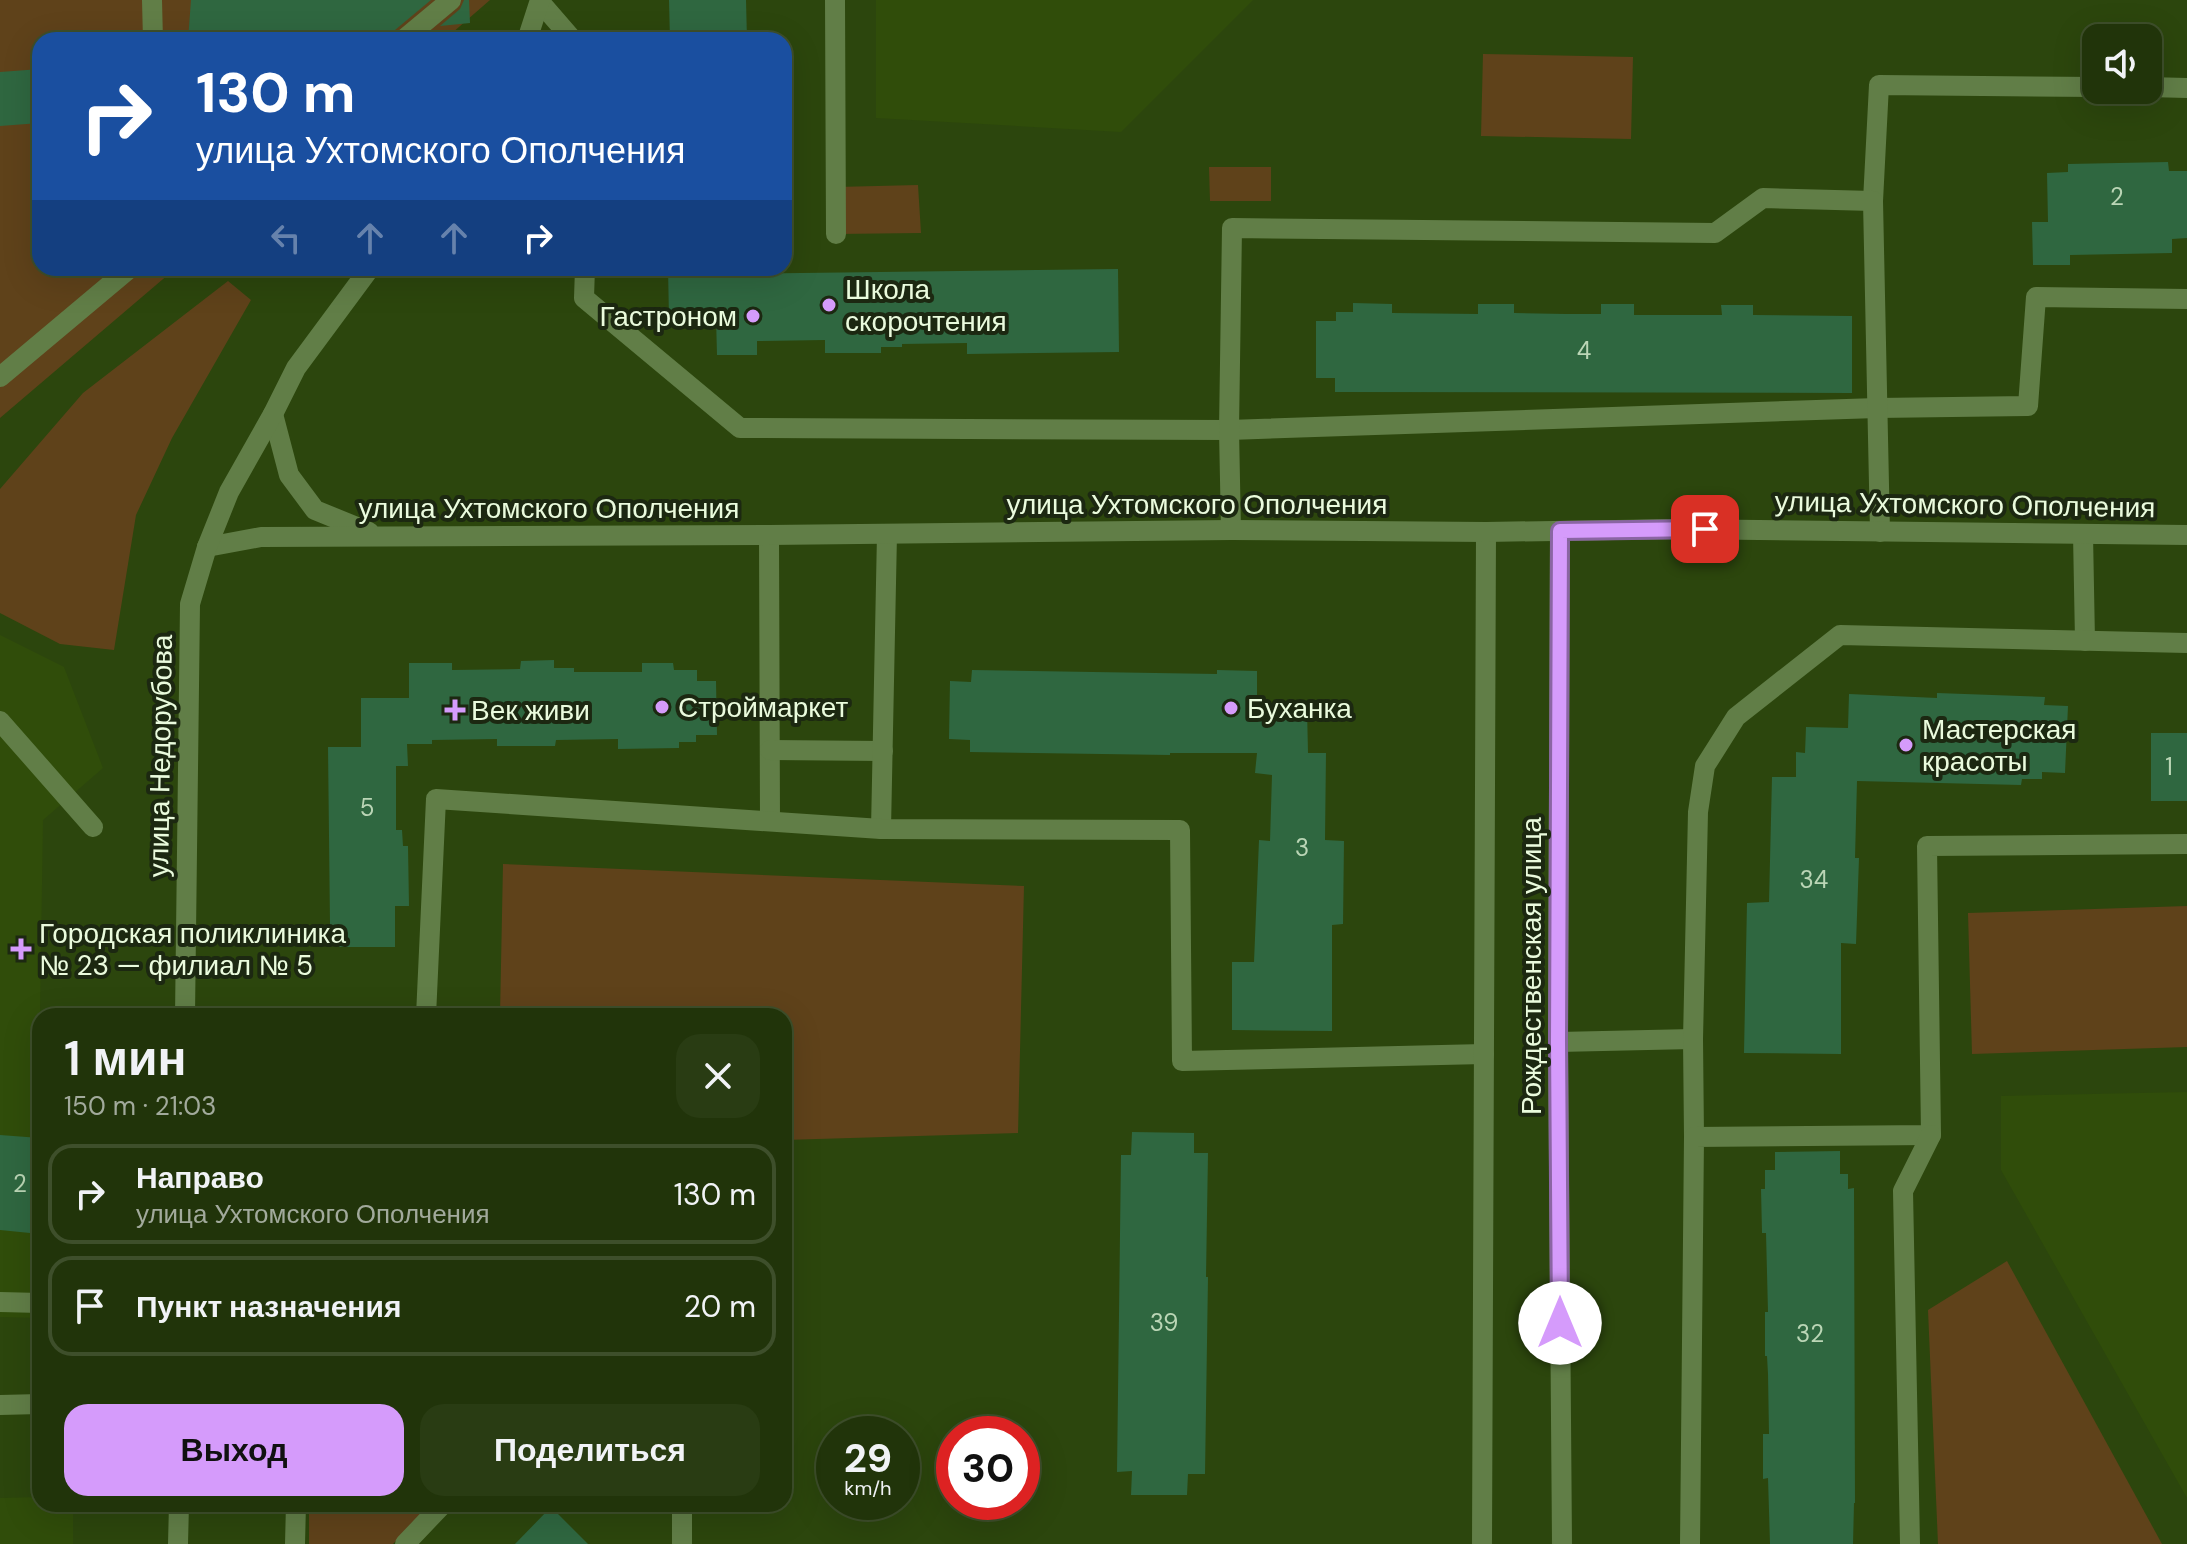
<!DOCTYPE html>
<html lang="ru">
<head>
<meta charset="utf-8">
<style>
  :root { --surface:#21340a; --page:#293c13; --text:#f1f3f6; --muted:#a2aa9c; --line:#3e4f2b; --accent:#d59bfb }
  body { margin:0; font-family:"DM Sans",sans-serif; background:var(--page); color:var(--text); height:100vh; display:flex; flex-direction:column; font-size:30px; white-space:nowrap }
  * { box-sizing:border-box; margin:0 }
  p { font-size:26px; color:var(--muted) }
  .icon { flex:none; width:44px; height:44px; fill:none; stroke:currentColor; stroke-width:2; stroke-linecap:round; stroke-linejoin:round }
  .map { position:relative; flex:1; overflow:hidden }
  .details { position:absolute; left:32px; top:1008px; width:760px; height:504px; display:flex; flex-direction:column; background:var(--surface); border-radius:24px; box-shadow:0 8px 32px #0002,0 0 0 2px var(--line) }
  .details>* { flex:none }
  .banner { position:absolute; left:32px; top:32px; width:760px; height:244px; border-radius:24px; box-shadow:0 8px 32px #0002,0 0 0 2px var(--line); background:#1a4fa0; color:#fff; overflow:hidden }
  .fabs { position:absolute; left:2082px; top:24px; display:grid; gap:16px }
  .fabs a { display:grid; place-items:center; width:80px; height:80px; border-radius:16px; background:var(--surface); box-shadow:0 8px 32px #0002,0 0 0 2px var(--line); font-size:40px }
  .speed { position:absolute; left:816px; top:1416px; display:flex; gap:16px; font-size:40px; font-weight:700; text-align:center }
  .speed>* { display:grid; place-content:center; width:104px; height:104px; border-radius:50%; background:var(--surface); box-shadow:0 8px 32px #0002,0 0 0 2px var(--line); line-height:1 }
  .speed small { font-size:20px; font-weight:400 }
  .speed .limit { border:12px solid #d22; background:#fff; color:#111 }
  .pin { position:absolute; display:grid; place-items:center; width:68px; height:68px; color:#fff; margin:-34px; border-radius:16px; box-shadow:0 4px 12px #0006 }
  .me { position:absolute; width:88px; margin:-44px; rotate:0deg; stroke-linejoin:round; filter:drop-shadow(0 0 6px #0008) }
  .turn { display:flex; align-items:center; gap:28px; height:168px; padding:0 32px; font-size:36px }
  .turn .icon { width:104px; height:104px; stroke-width:2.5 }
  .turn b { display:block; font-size:56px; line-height:68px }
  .lanes { display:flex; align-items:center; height:76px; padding:0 32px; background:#0003; justify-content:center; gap:40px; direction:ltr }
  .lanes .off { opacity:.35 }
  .round { display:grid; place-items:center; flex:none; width:84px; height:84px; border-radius:24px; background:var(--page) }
  .overview { display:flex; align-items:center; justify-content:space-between; height:136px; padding:0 32px }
  h1 { font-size:48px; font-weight:600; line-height:60px }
  .cta { display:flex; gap:16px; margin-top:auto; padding:16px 32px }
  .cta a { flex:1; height:92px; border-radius:24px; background:var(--accent); color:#111; font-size:32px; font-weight:600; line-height:92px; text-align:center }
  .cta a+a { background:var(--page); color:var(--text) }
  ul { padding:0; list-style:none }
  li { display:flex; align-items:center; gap:24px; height:100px; margin:0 16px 12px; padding:0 16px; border:4px solid var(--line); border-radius:24px }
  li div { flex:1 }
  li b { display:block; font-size:30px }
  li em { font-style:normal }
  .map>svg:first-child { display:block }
</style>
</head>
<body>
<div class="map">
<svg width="2187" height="1544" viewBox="0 0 2187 1544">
  <rect width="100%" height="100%" fill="#2c460d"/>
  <g fill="#304d0a">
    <polygon points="876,0 1253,0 1121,132 876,118"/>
    <polygon points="0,635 64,667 103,768 43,820 39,1078 40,1318 0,1317"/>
    <polygon points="2187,1092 2187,1498 2001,1170 2001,1096"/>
    <polygon points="40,1497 40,1504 73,1504 73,1544 0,1544 0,1498"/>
  </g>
  <g fill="#5f421a">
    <polygon points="0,0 490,0 444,40 40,40 40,268 176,268 0,418"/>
    <polygon points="1483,54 1633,57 1631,139 1481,136"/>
    <polygon points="1209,167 1271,167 1271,201 1210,201"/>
    <polygon points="918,185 921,233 836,234 836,187"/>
    <polygon points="228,281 251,300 172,438 136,515 114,650 60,644 0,613 0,489 83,393"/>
    <polygon points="503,864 1024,886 1018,1133 784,1140 784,1016 500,1015"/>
    <polygon points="2187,906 2187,1047 1972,1054 1968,913"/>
    <polygon points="2007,1261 2162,1544 1938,1544 1928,1310"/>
    <polygon points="309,1504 432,1504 393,1544 309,1544"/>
  </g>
  <g fill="#2f6740">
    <polygon points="191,0 431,0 395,30 312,37 312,40 188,40"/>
    <polygon points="464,0 469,0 470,23 440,26 460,9"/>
    <polygon points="669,0 746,0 747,40 670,40"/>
    <polygon points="40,69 40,123 0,126 0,72"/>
    <polygon points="2168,162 2169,171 2187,171 2187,238 2172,239 2172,253 2070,255 2070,265 2033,265 2032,222 2048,222 2047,173 2068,172 2068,164"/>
    <polygon points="668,268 715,268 715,274 1118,269 1119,352 967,354 967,343 902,344 902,347 881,347 881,353 825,353 825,340 757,341 757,355 717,355 716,317 669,318"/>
    <polygon points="1353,303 1392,304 1392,313 1478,314 1478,304 1514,304 1514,313 1566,314 1601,314 1601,304 1634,304 1634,315 1722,315 1721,305 1753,305 1753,315 1852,316 1852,393 1335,392 1335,378 1316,378 1316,321 1336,321 1336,312 1353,312"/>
    <polygon points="554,660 554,668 574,668 574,672 642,672 642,663 673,663 674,670 697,670 697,681 716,681 717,735 696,735 696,742 679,742 679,748 618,749 618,739 556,740 555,746 497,746 497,739 432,740 432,744 407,744 408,766 396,766 396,830 402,830 403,846 408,846 409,906 395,906 395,947 339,947 340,926 330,925 328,747 361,747 361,698 409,698 409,663 452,663 452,670 520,669 521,661"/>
    <polygon points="972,670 1217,674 1217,670 1257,671 1257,706 1307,708 1308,753 1326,753 1325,840 1344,841 1343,924 1332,925 1332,1031 1232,1030 1232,962 1254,962 1259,840 1270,841 1272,775 1255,773 1257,753 1170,753 1170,755 970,752 970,740 949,739 950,681 971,682"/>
    <polygon points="1937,693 2045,697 2044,705 2068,706 2065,773 2042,772 2042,779 2022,779 2021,785 1857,781 1855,858 1859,858 1856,944 1841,943 1841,1054 1744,1053 1747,903 1769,902 1772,777 1796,777 1796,752 1805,753 1806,727 1848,728 1849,694 1937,698"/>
    <rect x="2151" y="733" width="36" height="68"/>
    <polygon points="1132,1132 1194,1133 1194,1153 1208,1153 1206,1277 1208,1277 1205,1474 1188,1474 1187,1495 1131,1495 1132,1471 1117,1472 1121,1155 1131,1155"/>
    <polygon points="0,1135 40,1138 40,1234 0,1230"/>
    <polygon points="1840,1151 1840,1174 1848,1174 1848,1189 1854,1188 1855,1503 1854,1503 1853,1544 1770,1544 1768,1478 1763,1479 1763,1434 1769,1434 1768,1374 1767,1356 1765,1356 1765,1312 1768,1312 1766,1233 1762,1233 1761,1189 1765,1189 1765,1170 1775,1170 1775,1152"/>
    <polygon points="551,1507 588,1544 515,1544"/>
  </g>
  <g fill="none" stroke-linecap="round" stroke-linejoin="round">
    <g stroke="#617e47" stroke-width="20">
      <polyline points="152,0 153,40"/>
      <polyline points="835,0 836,234"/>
      <polyline points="540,2 573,40"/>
      <polyline points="403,40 451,0"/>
      <polyline points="2148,87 2187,88"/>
      <polyline points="1873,201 1879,85 2096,87"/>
      <polyline points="585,268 584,298 740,428 1229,430 1877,408 2028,406 2036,297 2187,299"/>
      <polyline points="0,377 130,268"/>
      <polyline points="1231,530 1229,430 1232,228 1715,233 1763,198 1873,201 1880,532"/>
      <polyline points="2083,534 2085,641"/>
      <polyline points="769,535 770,821"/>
      <polyline points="0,721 93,827"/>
      <polyline points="770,750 883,751"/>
      <polyline points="881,829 887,534"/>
      <polyline points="426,1016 436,799 881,829 1180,830 1182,1061 1484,1054"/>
      <polyline points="1558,1042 1693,1039"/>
      <polyline points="1694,1137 1693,1039 1698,812 1705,766 1736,717 1840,635 2187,643"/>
      <polyline points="0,1302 40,1303"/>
      <polyline points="0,1405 40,1404"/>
      <polyline points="682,1504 682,1544"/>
      <polyline points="295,1544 296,1504"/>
      <polyline points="405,1544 443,1504"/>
      <polyline points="1690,1544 1694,1137 1931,1135 1927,846 2187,844"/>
      <polyline points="1910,1544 1903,1191 1931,1135"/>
    </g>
    <g stroke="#617e47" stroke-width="20">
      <polyline points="1560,531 1558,1042 1562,1544"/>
      <polyline points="1482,1544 1486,532"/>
    </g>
    <g stroke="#617e47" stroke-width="20">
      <polyline points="527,40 540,0"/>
      <polyline points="273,414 289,475 315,510 369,532"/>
      <polyline points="207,547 261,537 769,535 1231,530 1486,532 1676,529 2187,535"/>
      <polyline points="185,1016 190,604 207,547 229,492 273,414 296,368 370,268"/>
      <polyline points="178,1544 179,1504"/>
    </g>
  </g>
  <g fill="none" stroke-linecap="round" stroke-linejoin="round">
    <g stroke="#8a65a3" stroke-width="20">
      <polyline id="route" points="1560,1323 1558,1042 1560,531 1705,529"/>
    </g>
    <use href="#route" stroke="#d59bfb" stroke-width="14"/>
  </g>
  <g fill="#d59bfb" stroke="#1c2811" stroke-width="3">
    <circle cx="829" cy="305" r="8"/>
    <circle cx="753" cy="316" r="8"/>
    <circle cx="662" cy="707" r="8"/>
    <circle cx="1231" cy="708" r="8"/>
    <path d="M451 698h8v8h8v8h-8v8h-8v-8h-8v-8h8z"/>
    <circle cx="1906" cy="745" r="8"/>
    <path d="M17 937h8v8h8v8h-8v8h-8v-8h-8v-8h8z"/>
  </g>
  <g text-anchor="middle" stroke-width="8" stroke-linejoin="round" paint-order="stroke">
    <g font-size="24" fill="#bbd6b6">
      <text x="2117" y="205">2</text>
      <text x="1584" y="359">4</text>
      <text x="2169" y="775">1</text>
      <text x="367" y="816">5</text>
      <text x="1302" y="856">3</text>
      <text x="1814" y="888">34</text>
      <text x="20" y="1192">2</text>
      <text x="1164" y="1331">39</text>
      <text x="1810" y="1342">32</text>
    </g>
    <g font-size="28" fill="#eafbdd" stroke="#1c2811" text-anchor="start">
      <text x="845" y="299">Школа<tspan x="845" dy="32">скорочтения</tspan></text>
      <text x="737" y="326" text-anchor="end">Гастроном</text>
      <text x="678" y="717">Строймаркет</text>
      <text x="1247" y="718">Буханка</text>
      <text x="471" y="720">Век живи</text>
      <text x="1922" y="739">Мастерская<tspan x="1922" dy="32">красоты</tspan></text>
      <text x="39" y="943">Городская поликлиника<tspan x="39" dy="32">№ 23 — филиал № 5</tspan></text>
    </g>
    <g font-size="28" fill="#eafbdd" stroke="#1c2811">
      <text x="1197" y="514">улица Ухтомского Ополчения</text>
      <text transform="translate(1965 504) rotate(1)" y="10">улица Ухтомского Ополчения</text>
      <text x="549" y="518">улица Ухтомского Ополчения</text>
      <text transform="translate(160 756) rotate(-89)" y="10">улица Недорубова</text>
      <text transform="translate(1531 966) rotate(-90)" y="10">Рождественская улица</text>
    </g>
  </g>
</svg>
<div class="fabs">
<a><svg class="icon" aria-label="sound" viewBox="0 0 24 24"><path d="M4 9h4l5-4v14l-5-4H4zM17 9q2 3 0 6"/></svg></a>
</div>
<div class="speed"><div>29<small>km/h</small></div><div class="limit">30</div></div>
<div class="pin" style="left:1705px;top:529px;background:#d93025"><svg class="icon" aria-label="arrive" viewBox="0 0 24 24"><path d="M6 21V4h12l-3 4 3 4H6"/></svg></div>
<svg class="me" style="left:1560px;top:1323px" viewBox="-20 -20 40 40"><circle r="19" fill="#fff"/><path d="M0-13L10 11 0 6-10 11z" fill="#d59bfb"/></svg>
<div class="banner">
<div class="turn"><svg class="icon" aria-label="right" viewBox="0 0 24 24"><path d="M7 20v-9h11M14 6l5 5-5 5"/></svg><div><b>130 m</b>улица Ухтомского Ополчения</div></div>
<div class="lanes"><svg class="icon off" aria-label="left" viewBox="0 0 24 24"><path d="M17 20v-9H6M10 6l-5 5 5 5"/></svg><svg class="icon off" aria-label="ahead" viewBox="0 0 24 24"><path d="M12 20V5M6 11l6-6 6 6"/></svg><svg class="icon off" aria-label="ahead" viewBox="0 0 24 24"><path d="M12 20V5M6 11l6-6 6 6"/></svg><svg class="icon" aria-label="right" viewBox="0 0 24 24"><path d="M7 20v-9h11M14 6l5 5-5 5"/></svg></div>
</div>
<section class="details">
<div class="overview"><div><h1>1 мин</h1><p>150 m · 21:03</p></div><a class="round"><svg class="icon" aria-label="close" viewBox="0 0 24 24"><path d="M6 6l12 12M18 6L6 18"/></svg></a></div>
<ul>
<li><svg class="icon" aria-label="right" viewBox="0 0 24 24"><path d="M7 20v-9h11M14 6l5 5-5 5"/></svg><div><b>Направо</b><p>улица Ухтомского Ополчения</p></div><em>130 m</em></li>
<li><svg class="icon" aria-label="arrive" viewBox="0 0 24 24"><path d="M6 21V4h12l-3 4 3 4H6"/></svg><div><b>Пункт назначения</b></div><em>20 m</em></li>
</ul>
<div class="cta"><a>Выход</a><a>Поделиться</a></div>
</section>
</div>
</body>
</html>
